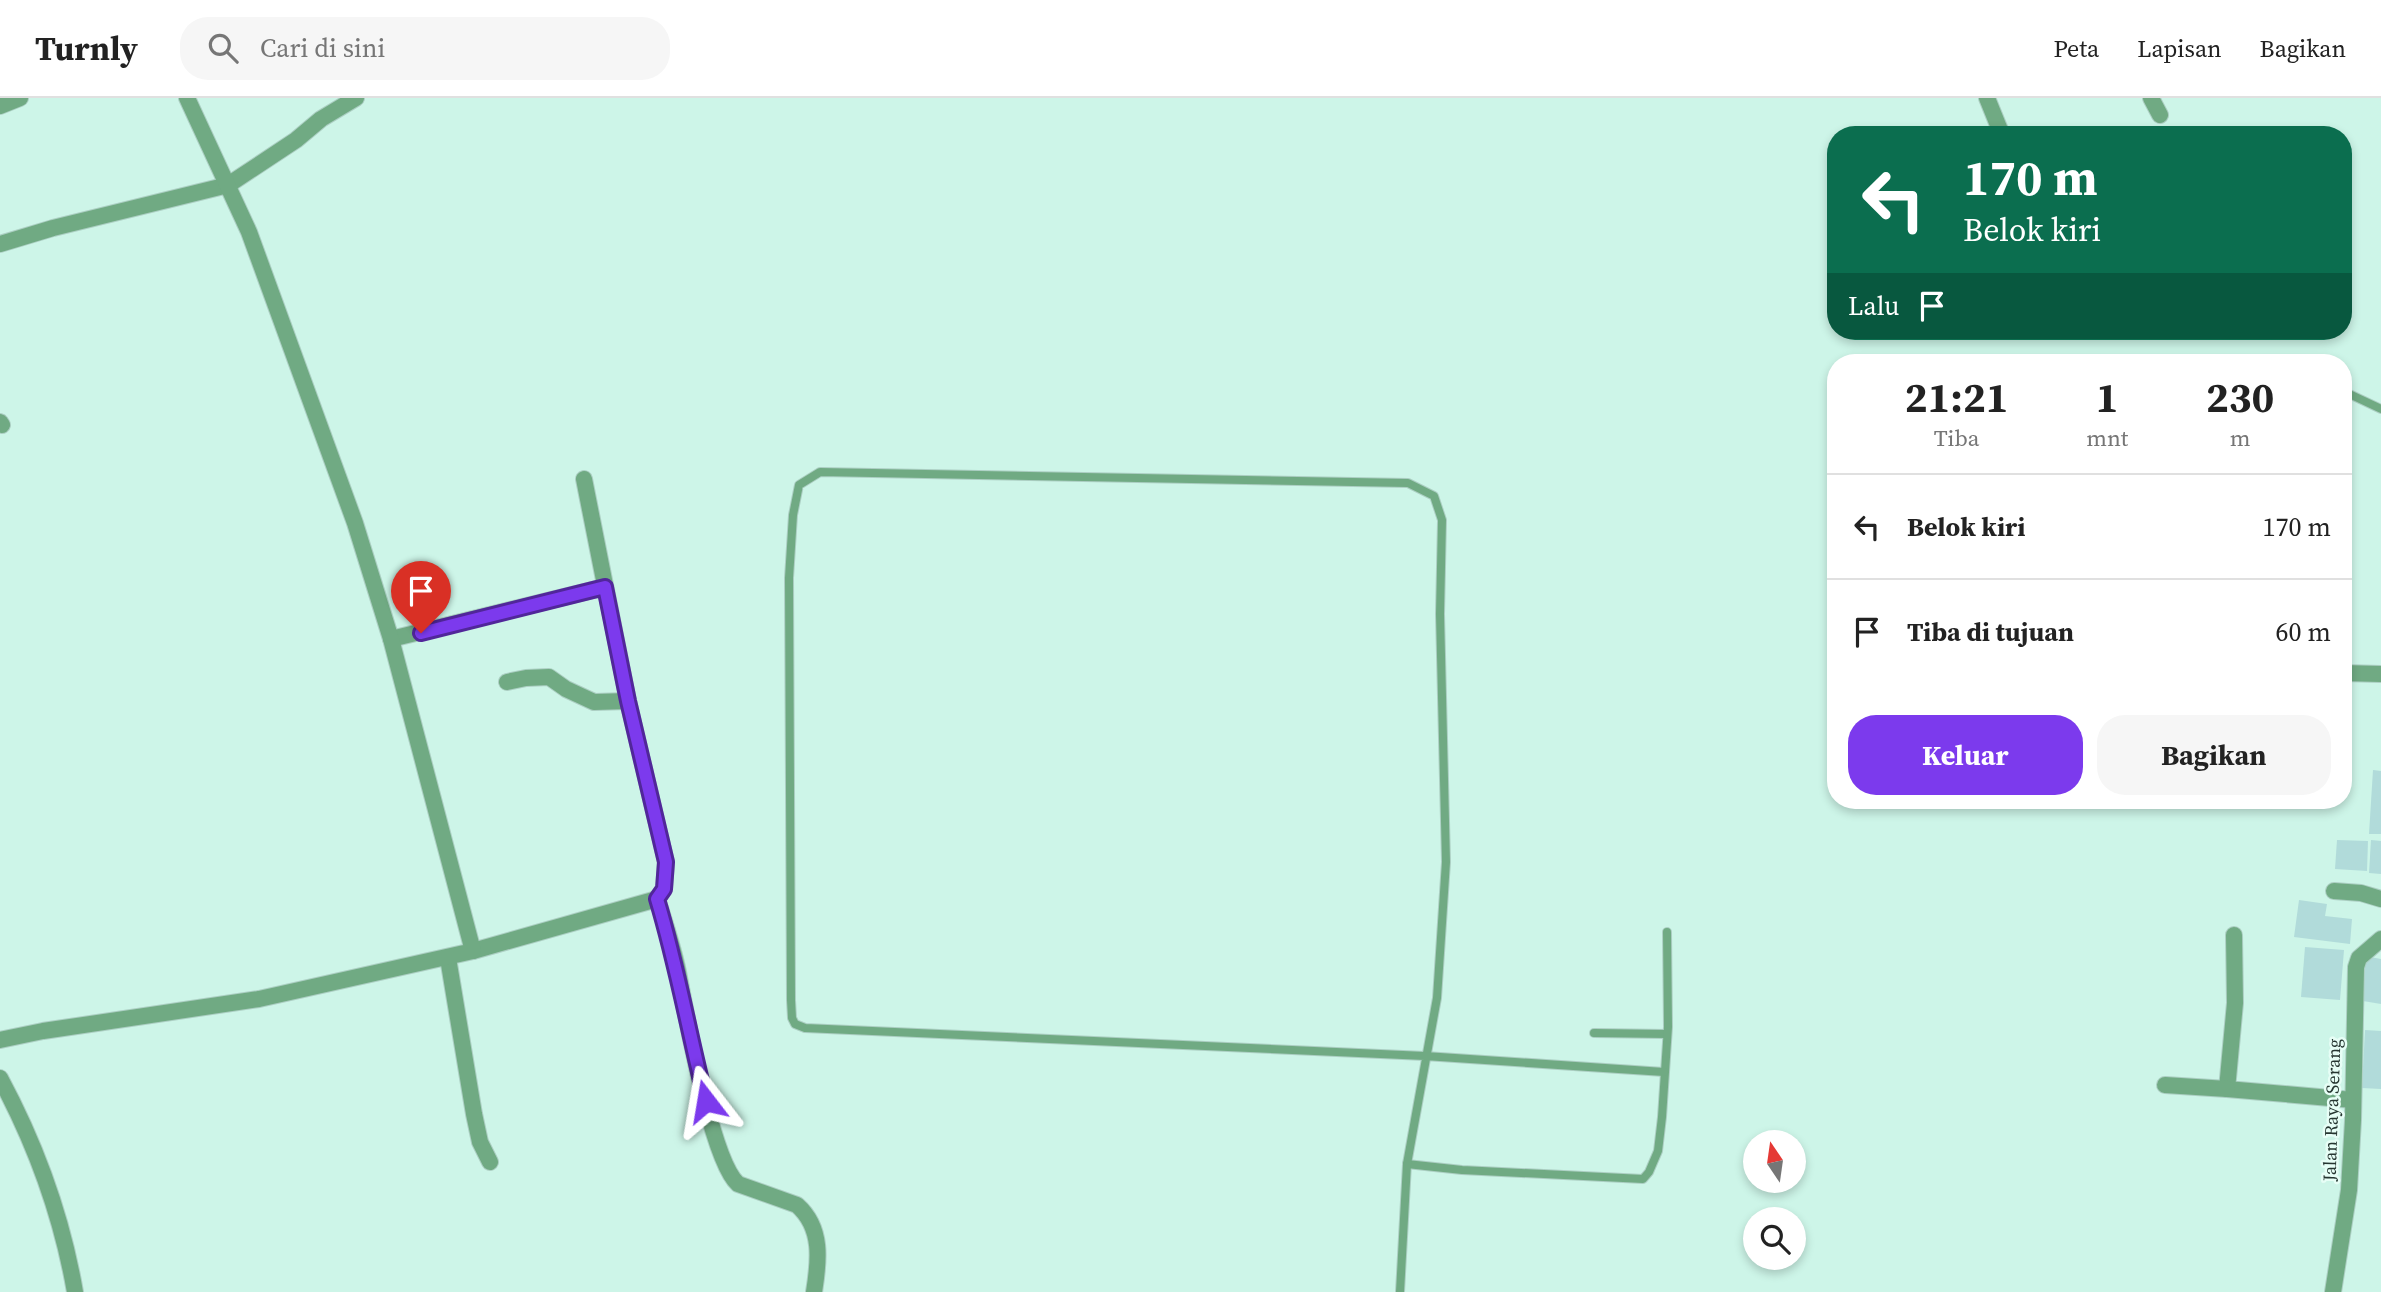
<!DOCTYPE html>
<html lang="id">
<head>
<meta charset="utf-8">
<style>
  :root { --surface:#fff; --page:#f6f6f6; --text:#222; --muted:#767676; --line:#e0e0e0; --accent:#7c3aed }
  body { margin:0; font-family:"Source Serif 4",serif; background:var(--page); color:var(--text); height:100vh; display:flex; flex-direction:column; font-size:26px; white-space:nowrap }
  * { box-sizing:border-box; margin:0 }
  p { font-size:23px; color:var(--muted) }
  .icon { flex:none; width:38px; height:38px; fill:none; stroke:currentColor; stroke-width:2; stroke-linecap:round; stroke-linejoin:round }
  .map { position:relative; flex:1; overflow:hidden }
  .details { position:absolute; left:1827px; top:256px; width:525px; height:455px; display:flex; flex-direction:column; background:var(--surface); border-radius:28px; box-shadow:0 4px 10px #0003 }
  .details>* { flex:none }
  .banner { position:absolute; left:1827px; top:28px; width:525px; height:214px; border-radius:28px; box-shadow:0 4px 10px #0003; background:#0b6e4f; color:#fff; overflow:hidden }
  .needle { width:46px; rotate:347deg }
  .controls { position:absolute; left:1743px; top:1032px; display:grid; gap:14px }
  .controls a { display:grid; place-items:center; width:63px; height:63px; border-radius:50%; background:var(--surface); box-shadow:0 4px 10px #0003; font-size:35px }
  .pin { position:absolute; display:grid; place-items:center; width:60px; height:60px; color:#fff; margin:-72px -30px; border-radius:50% 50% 50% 0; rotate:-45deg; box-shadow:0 0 7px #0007 }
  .pin .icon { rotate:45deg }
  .me { position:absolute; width:77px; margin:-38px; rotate:346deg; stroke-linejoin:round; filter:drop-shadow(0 0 5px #0008) }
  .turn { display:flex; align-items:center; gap:24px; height:147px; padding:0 21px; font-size:32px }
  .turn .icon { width:91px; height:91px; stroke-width:2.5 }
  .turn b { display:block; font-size:49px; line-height:60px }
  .then { display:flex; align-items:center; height:66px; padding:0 21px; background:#0003; gap:14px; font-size:26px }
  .eta { display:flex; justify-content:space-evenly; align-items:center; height:119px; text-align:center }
  .eta b { font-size:42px; font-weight:700; line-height:49px }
  .button { display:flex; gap:14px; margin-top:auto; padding:14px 21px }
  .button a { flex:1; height:80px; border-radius:28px; background:var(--accent); color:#fff; font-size:28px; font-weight:700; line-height:80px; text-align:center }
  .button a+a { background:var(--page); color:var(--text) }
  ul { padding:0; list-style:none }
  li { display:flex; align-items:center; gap:21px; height:105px; padding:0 21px; border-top:2px solid var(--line) }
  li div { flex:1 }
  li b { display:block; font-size:26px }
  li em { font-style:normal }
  header { display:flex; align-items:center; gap:42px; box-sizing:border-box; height:98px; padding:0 35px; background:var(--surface); border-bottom:2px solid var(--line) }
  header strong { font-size:33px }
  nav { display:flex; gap:38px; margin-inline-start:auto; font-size:24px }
  .search { width:490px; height:63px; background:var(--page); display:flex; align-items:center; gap:18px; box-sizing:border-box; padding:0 24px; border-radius:28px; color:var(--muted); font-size:26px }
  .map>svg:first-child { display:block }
</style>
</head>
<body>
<header>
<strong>Turnly</strong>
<div class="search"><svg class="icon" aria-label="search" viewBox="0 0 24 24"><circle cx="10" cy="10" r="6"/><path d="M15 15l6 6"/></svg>Cari di sini</div>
<nav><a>Peta</a><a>Lapisan</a><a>Bagikan</a></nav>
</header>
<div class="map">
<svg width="2381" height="1194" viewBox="0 0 2381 1194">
  <rect width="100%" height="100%" fill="#cdf5e8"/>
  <g fill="#b1dbda">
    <polygon points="2373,672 2381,673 2381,736 2369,736"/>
    <polygon points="2337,742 2368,743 2367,773 2335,771"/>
    <polygon points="2371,742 2381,743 2381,776 2369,775"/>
    <polygon points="2299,802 2327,806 2325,818 2352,821 2350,846 2294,839"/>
    <polygon points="2305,849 2344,852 2340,902 2301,899"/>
    <polygon points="2365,858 2381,861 2381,906 2357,902"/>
    <polygon points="2365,932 2381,933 2381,991 2362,990"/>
  </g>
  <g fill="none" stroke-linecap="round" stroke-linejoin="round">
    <g stroke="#accfc3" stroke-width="10">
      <g id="service">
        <polyline points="2343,293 2381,311"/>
        <polyline points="1594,935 1667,936"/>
        <polyline points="1407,1066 1462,1072 1643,1081 1649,1074 1658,1053 1662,1019 1668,929 1667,834"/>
        <polyline points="1400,1194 1407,1066 1437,900 1446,764 1440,516 1442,422 1434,398 1408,385 820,374 799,387 793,417 789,480 791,902 792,920 795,926 805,930 1425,958 1664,974"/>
      </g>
    </g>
    <g stroke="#accfc3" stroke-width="18">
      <g id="minor">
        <polyline points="1987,0 2002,37"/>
        <polyline points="2151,0 2160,17"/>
        <polyline points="0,8 20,0"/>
        <polyline points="0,146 53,130 228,87 296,42 321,21 356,0"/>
        <polyline points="0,324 2,327"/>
        <polyline points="584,381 628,603 666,764 664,791 657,801"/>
        <polyline points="391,541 605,489"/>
        <polyline points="2343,575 2381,576"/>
        <polyline points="507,584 526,580 549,579 566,591 594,604 628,603"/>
        <polyline points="2334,793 2361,795 2381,801"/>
        <polyline points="2234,837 2235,905 2227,991 2353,1002"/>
        <path d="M 473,853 L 657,801 C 665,825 673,849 678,874 C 686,915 711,1062 738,1086 L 797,1107 C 823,1130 819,1163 814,1194"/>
        <polyline points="448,860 474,1016 480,1044 490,1064"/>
        <polyline points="0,942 43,933 259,901 473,853 391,541 355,425 249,134 187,0"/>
        <path d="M 0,980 C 36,1047 62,1119 75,1194"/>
        <polyline points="2165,987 2227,991"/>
        <polyline points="2333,1194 2349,1092 2353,1022 2356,869 2359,860 2381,841"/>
      </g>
    </g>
    <use href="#service" stroke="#70aa83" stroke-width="8"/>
    <use href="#minor" stroke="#70aa83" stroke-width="16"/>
  </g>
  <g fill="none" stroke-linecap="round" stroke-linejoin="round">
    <g stroke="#51269a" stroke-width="18">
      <path id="route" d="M 421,535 L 605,489 L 628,603 L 666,764 L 664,791 L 657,801 C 677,867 689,936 706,1003"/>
    </g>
    <use href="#route" stroke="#7c3aed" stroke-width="12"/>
  </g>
  <g text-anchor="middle" stroke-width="5" stroke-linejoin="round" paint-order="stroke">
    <g font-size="18" fill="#263631" stroke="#e7fef6">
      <text transform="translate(2332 1012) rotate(-88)" y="6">Jalan Raya Serang</text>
    </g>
  </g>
</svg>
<div class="controls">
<a><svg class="needle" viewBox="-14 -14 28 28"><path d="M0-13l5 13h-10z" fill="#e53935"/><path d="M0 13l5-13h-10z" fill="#767676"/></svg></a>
<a><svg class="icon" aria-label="search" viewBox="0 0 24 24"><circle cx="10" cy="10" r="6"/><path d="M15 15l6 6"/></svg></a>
</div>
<div class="pin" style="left:421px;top:535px;background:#d93025"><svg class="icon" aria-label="arrive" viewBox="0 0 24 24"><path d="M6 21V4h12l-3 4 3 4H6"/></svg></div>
<svg class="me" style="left:706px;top:1003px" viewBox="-20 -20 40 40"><path d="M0-17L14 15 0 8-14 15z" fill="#7c3aed" stroke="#fff" stroke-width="4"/></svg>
<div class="banner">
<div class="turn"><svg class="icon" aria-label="left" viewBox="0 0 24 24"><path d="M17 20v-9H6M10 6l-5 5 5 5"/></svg><div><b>170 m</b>Belok kiri</div></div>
<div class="then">Lalu<svg class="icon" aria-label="arrive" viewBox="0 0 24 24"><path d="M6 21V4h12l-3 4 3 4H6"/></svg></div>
</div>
<section class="details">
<div class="eta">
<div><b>21:21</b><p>Tiba</p></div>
<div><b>1</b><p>mnt</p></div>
<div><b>230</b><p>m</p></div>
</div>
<ul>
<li><svg class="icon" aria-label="left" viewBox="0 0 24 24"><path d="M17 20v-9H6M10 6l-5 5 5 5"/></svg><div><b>Belok kiri</b></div><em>170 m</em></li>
<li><svg class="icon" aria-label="arrive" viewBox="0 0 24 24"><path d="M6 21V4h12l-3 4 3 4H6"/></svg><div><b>Tiba di tujuan</b></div><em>60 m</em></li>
</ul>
<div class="button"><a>Keluar</a><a>Bagikan</a></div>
</section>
</div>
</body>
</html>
